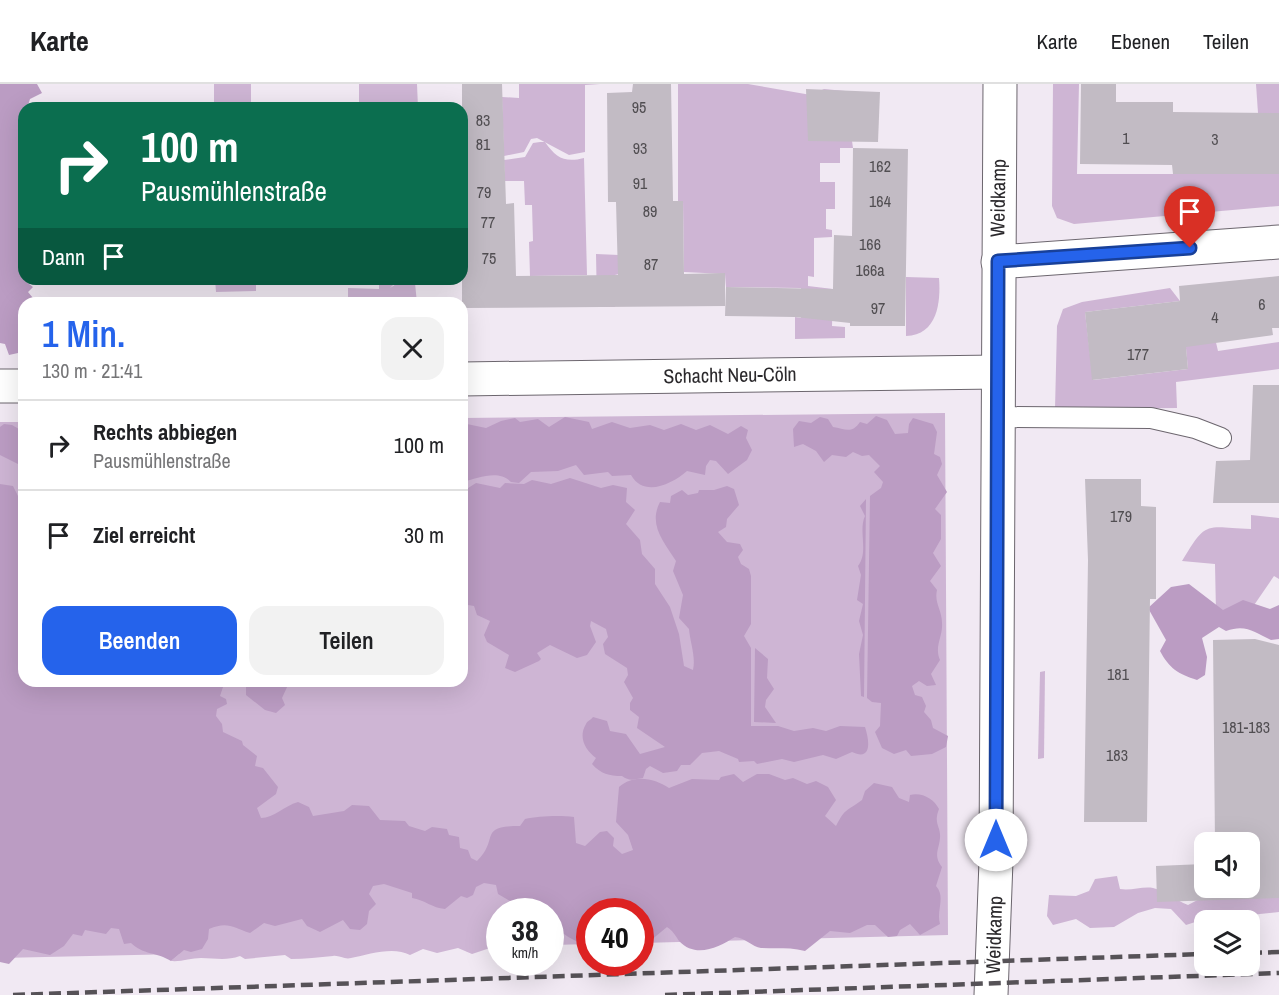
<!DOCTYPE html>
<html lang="de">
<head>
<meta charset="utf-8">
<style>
  :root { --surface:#fff; --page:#f2f2f2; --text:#202124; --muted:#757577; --line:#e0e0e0; --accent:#2563eb }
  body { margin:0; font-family:"Archivo Narrow",sans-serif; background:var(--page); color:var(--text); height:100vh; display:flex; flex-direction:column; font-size:22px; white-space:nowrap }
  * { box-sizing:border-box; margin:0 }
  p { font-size:20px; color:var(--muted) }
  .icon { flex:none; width:33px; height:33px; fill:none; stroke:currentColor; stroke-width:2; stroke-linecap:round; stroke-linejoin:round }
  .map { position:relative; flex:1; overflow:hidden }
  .side { position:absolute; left:18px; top:213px; width:450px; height:390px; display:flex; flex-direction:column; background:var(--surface); border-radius:18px; box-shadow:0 6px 24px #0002 }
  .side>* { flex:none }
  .banner { position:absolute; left:18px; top:18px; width:450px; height:183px; border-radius:18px; box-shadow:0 6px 24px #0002; background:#0b6e4f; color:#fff; overflow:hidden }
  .fabs { position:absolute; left:1194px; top:748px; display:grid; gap:12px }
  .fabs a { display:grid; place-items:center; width:66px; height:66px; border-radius:12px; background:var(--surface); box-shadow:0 6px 24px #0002; font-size:30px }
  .speed { position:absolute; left:486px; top:814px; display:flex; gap:12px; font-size:30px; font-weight:700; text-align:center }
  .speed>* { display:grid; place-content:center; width:78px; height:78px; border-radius:50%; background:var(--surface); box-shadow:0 6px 24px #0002; line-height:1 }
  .speed small { font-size:15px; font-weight:400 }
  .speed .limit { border:9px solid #d22; background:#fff; color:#111 }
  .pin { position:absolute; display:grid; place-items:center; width:51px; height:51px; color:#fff; margin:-62px -26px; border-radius:50% 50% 50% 0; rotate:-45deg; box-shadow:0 0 6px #0007 }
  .pin .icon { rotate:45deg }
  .me { position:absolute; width:66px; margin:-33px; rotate:0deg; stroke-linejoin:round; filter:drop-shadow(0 0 4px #0008) }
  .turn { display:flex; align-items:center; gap:21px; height:126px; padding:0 24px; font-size:27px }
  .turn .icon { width:78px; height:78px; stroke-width:2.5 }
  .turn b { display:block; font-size:42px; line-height:51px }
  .then { display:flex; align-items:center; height:57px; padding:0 24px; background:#0003; gap:12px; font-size:22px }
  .round { display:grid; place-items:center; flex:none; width:63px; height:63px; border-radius:18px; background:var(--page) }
  .summary { display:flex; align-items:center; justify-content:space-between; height:102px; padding:0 24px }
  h1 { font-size:36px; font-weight:600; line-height:45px; color:var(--accent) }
  .action { display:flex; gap:12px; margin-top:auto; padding:12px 24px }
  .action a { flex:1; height:69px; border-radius:18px; background:var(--accent); color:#fff; font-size:24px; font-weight:600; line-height:69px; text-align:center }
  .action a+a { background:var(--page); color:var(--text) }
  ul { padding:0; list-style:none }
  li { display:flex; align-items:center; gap:18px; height:90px; padding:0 24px; border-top:2px solid var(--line) }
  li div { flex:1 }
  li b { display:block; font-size:22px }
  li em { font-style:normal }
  header { display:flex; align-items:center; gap:36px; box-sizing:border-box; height:84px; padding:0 30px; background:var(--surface); border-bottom:2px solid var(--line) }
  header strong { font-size:28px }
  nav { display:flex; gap:33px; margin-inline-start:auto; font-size:21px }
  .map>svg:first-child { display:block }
</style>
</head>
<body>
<header>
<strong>Karte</strong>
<nav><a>Karte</a><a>Ebenen</a><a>Teilen</a></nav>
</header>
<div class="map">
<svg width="1279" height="911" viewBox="0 0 1279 911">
  <rect width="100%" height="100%" fill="#f1e9f3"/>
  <g fill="#ceb5d4">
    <rect x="214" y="0" width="37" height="24"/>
    <polygon points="359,0 417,0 418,24 359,24"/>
    <polygon points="519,0 600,0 585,1 585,68 569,71 537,54 531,55 524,68 504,72 502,13 519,14"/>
    <polygon points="678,0 748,0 811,11 824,5 845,7 853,64 840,64 840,79 820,79 820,98 835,98 835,125 826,125 826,145 832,146 832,153 814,154 814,193 808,192 808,202 833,205 832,242 845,243 845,254 795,255 795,233 801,234 801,204 726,203 725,190 684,188 683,117 678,117"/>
    <polygon points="1053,0 1079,0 1077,90 1279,90 1279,122 1074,140 1057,134 1052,122"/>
    <polygon points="1256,0 1279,0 1279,29 1258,29"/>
    <path d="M 540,58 L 545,58 C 556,74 565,79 584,74 L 587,191 L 530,192 L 529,158 L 533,157 L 532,121 L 525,121 L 524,97 L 505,97 L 504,76 L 525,73 L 533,59 Z"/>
    <polygon points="596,170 619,171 619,190 615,191 615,223 597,223"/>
    <path d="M 906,193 L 939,194 C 941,219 937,251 906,252 Z"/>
    <polygon points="215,195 256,195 256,207 216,208"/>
    <polygon points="379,195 399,195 390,204 404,195 415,199 417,219 348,219 348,204 379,205"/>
    <polygon points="1170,204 1180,217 1085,228 1093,296 1188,285 1185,254 1214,250 1218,267 1279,258 1279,285 1176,298 1177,324 1055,325 1057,242 1063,225 1082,218"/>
    <path d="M 945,329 L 948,851 L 641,859 L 640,828 L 590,828 L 589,860 L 553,861 L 551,864 L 550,828 L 500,828 L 499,866 L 490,864 L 472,870 L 458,864 L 437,869 L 423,865 L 410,871 C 394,862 369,870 351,874 C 345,876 339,871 333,872 C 319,873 305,875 291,875 L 285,871 L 245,875 L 240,872 C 226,877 215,874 201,874 C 191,874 181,878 171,877 L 179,870 L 0,874 L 0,338 L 24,338 L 24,597 L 462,597 L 462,334 Z"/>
    <path d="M 1251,431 L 1279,434 L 1279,495 L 1274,492 L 1250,527 L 1216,529 L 1215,480 L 1182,477 C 1207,436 1204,443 1251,445 Z"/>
    <polygon points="1045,587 1044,674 1038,675 1040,588"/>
    <path d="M 1117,792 L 1120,805 C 1131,807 1143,802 1153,804 C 1167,807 1175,816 1188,821 L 1209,810 L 1279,806 L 1279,828 L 1231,833 L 1220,830 L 1186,841 L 1171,825 L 1155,824 L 1138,829 L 1114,843 L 1090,844 L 1076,835 L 1053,841 L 1047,832 L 1049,811 L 1076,812 L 1089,807 L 1095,795 Z"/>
  </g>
  <g fill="#bb9cc3">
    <polygon points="0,0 37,0 42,9 30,15 27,24 24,24 24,147 19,152 24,157 24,196 33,203 28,208 33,214 46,217 24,219 24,272 18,269 9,271 5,260 0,259"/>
    <path d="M 876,332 L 887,336 L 895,350 L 908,349 L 909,340 L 913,334 L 933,340 L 937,348 L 934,370 L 940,373 L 942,380 L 937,391 L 947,408 L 935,425 L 941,431 L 941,455 L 933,469 L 941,482 L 930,497 L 937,506 C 934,519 942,526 942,539 C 943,553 934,562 940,576 L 931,590 L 936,601 L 927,602 L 919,597 L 912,602 L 915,611 L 922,613 L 926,622 L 924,628 L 931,636 L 933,644 L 948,652 L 946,663 L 932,670 L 911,672 L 906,666 L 894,670 L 882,664 L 875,648 L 880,642 L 881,619 L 872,618 L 867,614 L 870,412 L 881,404 L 883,398 L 874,388 L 880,382 L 869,371 L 862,372 L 853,368 L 846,373 L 832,371 L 824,378 L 816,367 L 803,360 L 794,363 L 793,345 L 799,337 L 811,339 L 820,333 L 828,335 L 833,343 C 845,345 852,350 860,338 L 867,340 Z"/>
    <path d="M 565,333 L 589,338 L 592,345 L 612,338 L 630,344 L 650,341 L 664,346 L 681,340 L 696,346 L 710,341 L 728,350 L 741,342 L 748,346 L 746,354 L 752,366 L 747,376 L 728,390 L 716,377 L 710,376 L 706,382 L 705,391 L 687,387 C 672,400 644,414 631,391 L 612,392 L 608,388 L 584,391 L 576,381 L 558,387 L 531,388 L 519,399 L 511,398 C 498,385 479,394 462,398 L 462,339 L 486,344 L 501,337 L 515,334 L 520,338 L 538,335 L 549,343 Z"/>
    <polygon points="4,340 12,341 24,348 24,383 0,371 0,343"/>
    <path d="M 570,394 L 601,404 L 613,401 L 627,404 L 626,418 L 635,426 L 626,440 L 640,456 L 642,470 L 655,485 L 655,500 L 670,523 L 679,550 L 684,582 L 693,586 C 696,573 690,558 689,545 L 679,534 L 683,511 L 673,487 L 676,477 C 664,458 648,441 660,418 L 670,419 L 671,412 L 682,406 L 688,411 L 698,409 L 699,406 L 714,406 L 727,402 L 734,405 L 739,421 L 727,435 L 726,443 L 718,448 L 727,458 L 740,460 L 743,466 L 738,473 L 741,480 L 749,485 L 751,492 L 751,540 L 744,552 L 751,564 L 751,642 L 778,642 L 794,647 L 813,644 L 826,647 L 840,642 L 865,643 C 869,655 873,678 852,668 L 836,675 L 823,671 L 794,678 L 782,675 L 757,680 L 754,677 L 739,678 L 738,675 L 719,667 L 702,669 L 690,681 L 681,681 L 677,687 L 663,689 L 650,682 L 646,685 L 643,694 C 634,695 630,698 622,692 C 609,692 601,690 592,680 L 596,674 C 585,666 578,653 586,640 C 587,637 591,636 593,633 L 607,637 L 610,647 L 626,650 L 640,670 L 665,663 L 637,644 L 639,633 L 630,626 L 630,619 L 633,614 L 624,598 L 628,591 L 627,584 L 605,570 L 603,560 L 608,553 L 606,545 L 591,537 L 590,542 L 596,558 L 587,571 L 577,574 L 550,561 L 537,569 L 541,575 L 539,577 L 515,588 L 505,584 L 509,571 L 487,558 L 484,551 L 490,537 L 477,531 L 474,522 L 462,520 L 462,418 L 465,417 L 465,406 L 476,399 L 500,404 L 505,399 L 524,400 L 532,396 L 551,400 Z"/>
    <path d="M 0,400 L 13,402 L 20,416 L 24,415 L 24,597 L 225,597 L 220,612 L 226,615 L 227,620 L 217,625 L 216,632 L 222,640 L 223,648 L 242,657 L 243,661 L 257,672 L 255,682 L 263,684 L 278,703 L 276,710 L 257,724 L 261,734 C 274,734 284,722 298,718 L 309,723 L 313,732 L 344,727 L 352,721 L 369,722 L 380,736 L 405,737 L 409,742 L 425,747 L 432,743 L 447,745 L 449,751 L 459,753 L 460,764 L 468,766 L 471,774 L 477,777 C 500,755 477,742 520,742 L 525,735 C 538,732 560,731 574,733 L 576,759 L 585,762 L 600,748 L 607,747 L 614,754 L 613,762 L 622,770 L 633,766 L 628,751 L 616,738 L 619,703 C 634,690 654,694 669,704 L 692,695 L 719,696 L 721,693 L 734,690 L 743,698 L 757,690 L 769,690 L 785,696 L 793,694 L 807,700 L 816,697 L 828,703 L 836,716 L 825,732 L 836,742 C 846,723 846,728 862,716 L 865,707 L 874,699 L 892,703 L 899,714 L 909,718 L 910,711 C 922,708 934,715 939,725 C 933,740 941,742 940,754 C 939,766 933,771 942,783 L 936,802 C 946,813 936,826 940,840 L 920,851 L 910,840 L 900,846 L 897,852 L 888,853 L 875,841 L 867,841 L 850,849 L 830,847 L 805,867 C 790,863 776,865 761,864 C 752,863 746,854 735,853 C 719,863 696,875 679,857 C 675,851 673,847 667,843 L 650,857 L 641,853 L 640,828 L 590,828 L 589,863 C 574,857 563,850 551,841 L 550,828 L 518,828 L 517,821 L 498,810 L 496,801 L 484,799 L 476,803 L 473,811 L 467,814 L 461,812 L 445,825 C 432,824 425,816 412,814 L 412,809 L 384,800 L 373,802 L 369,810 L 376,820 L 369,827 L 367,840 L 360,846 L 350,845 L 343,836 L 320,848 L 307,842 L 302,835 L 275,842 L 264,839 L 250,849 C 233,843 227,837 209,845 L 208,855 L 202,865 L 191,868 L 184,866 L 171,877 C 157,868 143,871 131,859 L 124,860 L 119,845 L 111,844 L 106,850 L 85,846 L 82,852 L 73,850 L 64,862 L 50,871 L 23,865 L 9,880 L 0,878 Z"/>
    <path d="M 866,415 L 864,613 L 861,612 L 859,570 L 863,551 L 859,537 L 863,520 L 857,516 L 861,491 L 858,482 C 869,468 858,447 865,432 L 860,422 Z"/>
    <path d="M 1189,500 L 1223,526 L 1243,516 L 1270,525 L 1279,521 L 1279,555 L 1271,556 C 1254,548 1246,540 1226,547 L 1219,543 L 1202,554 L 1207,573 L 1205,591 L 1197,596 C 1178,590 1169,584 1160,567 L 1166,556 L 1148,524 L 1171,503 Z"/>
    <polygon points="755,564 768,575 767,594 774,605 766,616 765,623 776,639 754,638"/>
    <polygon points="246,597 286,597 288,601 282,614 285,621 276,629 265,626 246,611"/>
  </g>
  <g fill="#c2bbc4">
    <polygon points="462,0 502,0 506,120 514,119 516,192 618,191 616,118 608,118 607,9 632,8 633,0 671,0 673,117 683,117 684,190 725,189 725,222 462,224"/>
    <polygon points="1081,0 1116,0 1116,18 1173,18 1173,28 1279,29 1279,90 1173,90 1172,81 1080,80"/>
    <polygon points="806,5 880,8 878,58 808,57"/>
    <polygon points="853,64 908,65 905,242 850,242 850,239 795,233 725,232 726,203 833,205 834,151 852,152"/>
    <polygon points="1279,192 1279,244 1272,244 1273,251 1186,263 1188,285 1092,296 1085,228 1180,217 1179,202"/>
    <polygon points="1253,301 1279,301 1279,419 1213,419 1216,377 1250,376"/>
    <polygon points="1085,395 1141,395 1141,422 1156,423 1156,515 1150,515 1147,738 1084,738 1088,476"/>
    <polygon points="1255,555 1279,561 1279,814 1157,818 1156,782 1204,780 1204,804 1250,804 1250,759 1215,759 1213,556"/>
  </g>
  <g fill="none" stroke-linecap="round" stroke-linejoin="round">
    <g stroke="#6c666e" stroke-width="22">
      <polyline id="lane" points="998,333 1151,334 1195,344 1221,354"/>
    </g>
    <g stroke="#6c666e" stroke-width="35">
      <g id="street">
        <polyline points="998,178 1279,158"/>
        <polyline points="462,295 998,288"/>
        <polyline points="0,302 24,302"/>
      </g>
    </g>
    <g stroke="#6c666e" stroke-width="35">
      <polyline id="secondary" points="991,911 996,777 1000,0"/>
    </g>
    <use href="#lane" stroke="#fff" stroke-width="20"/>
    <use href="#street" stroke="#fff" stroke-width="33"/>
    <use href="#secondary" stroke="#fff" stroke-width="33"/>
    <g stroke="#565257" stroke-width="4.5" stroke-dasharray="12 6" stroke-linecap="butt">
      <polyline points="1250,869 1279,868"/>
      <polyline points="13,911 1204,870"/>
      <polyline points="665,911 1279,889"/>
    </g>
  </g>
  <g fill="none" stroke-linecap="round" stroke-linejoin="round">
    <g stroke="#184099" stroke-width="15">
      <polyline id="route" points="996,756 998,177 1190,164"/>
    </g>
    <use href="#route" stroke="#2563eb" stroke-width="10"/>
  </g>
  <g text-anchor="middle" stroke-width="4.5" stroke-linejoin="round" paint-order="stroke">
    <g font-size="16" fill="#514e52">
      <text x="639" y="29">95</text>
      <text x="483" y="42">83</text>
      <text x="1126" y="60">1</text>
      <text x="1215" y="61">3</text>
      <text x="483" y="66">81</text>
      <text x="640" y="70">93</text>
      <text x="880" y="88">162</text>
      <text x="640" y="105">91</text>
      <text x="484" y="114">79</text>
      <text x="880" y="123">164</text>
      <text x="650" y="133">89</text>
      <text x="488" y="144">77</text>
      <text x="870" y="166">166</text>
      <text x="489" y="180">75</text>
      <text x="651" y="186">87</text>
      <text x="870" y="192">166a</text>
      <text x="1262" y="226">6</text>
      <text x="878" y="230">97</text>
      <text x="1215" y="239">4</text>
      <text x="1138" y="276">177</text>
      <text x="1121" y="438">179</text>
      <text x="1118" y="596">181</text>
      <text x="1246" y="649">181-183</text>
      <text x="1117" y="677">183</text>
    </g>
    <g font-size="20" fill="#2b292c" stroke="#fff">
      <text transform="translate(998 114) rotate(-89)" y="7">Weidkamp</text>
      <text transform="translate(730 291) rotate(-1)" y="7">Schacht Neu-Cöln</text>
      <text transform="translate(994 851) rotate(-88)" y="7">Weidkamp</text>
    </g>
  </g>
</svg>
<div class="fabs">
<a><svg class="icon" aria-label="sound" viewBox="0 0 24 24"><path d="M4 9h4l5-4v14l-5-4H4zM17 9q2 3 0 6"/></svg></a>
<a><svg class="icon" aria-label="layers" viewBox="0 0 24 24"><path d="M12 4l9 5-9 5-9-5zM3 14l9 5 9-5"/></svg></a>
</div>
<div class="speed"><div>38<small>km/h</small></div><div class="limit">40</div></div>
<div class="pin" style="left:1190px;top:164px;background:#d93025"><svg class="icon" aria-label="arrive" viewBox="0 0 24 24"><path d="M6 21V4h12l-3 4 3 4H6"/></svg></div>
<svg class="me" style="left:996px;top:756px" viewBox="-20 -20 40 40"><circle r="19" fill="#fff"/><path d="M0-13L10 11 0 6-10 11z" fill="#2563eb"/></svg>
<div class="banner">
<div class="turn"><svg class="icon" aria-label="right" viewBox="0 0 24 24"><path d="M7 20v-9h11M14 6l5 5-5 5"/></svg><div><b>100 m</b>Pausmühlenstraße</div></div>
<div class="then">Dann<svg class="icon" aria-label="arrive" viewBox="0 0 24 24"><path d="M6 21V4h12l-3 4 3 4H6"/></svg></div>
</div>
<section class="side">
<div class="summary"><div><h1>1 Min.</h1><p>130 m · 21:41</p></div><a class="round"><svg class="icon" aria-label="close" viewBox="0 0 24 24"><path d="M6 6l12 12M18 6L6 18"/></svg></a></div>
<ul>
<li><svg class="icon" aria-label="right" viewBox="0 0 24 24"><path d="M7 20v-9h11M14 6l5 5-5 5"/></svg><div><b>Rechts abbiegen</b><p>Pausmühlenstraße</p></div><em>100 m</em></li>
<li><svg class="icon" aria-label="arrive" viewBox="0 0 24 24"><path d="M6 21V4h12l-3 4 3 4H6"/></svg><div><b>Ziel erreicht</b></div><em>30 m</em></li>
</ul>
<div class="action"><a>Beenden</a><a>Teilen</a></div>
</section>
</div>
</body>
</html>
